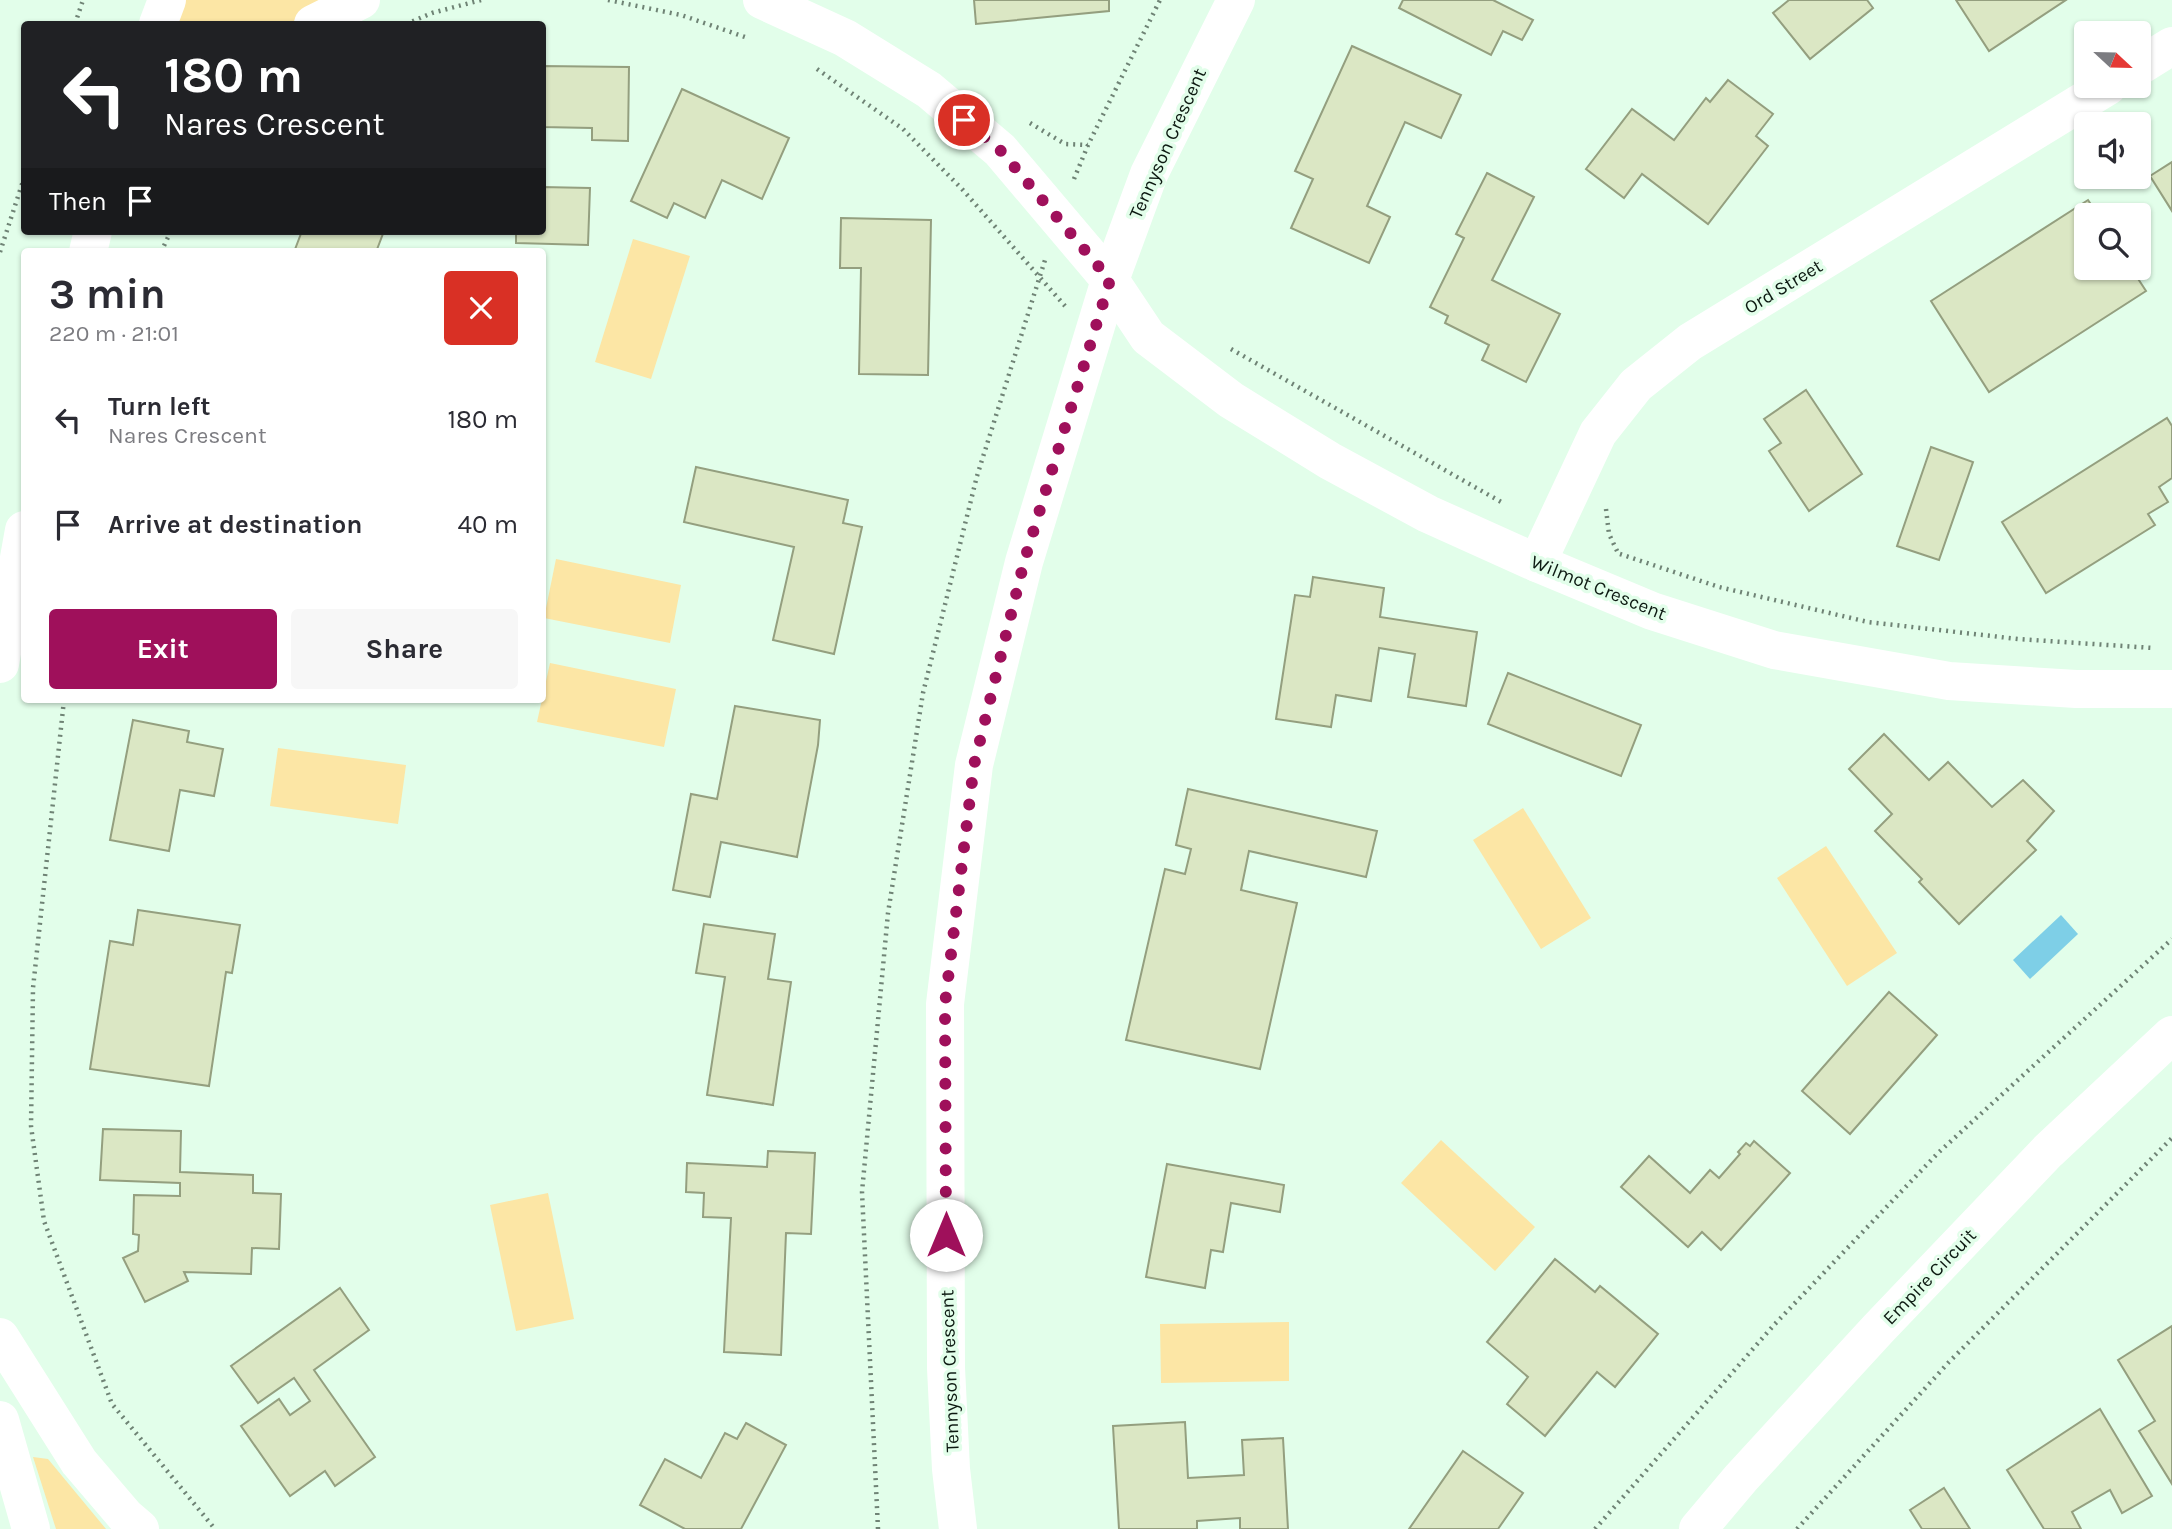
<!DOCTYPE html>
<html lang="en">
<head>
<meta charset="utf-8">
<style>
  :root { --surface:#fff; --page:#f7f7f7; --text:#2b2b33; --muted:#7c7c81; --accent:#9f105b }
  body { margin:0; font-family:Karla,sans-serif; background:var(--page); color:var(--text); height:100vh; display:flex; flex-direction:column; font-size:26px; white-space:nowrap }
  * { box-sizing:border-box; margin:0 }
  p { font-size:23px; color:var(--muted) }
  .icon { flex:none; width:38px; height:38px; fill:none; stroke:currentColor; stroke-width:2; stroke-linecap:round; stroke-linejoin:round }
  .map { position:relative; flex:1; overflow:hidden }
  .side { position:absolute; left:21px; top:248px; width:525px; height:455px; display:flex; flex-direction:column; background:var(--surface); border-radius:7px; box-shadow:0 2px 5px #0004 }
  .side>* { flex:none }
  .hud { position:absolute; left:21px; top:21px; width:525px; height:214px; border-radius:7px; box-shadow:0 2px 5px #0004; background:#202124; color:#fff; overflow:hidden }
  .needle { width:46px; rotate:112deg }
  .controls { position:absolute; left:2074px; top:21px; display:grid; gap:14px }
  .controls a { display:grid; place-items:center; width:77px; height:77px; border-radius:7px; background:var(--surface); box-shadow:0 2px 5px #0004; font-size:35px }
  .pin { position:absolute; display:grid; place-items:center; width:60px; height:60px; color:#fff; margin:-30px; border:4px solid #fff; border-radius:50%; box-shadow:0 2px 7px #0007 }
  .me { position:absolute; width:77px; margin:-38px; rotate:0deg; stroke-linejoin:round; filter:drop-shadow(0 0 5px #0008) }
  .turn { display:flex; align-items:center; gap:24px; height:147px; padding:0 28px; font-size:32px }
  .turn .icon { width:91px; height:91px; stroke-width:2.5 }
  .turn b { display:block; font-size:49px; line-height:60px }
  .then { display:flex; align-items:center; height:66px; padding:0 28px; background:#0003; gap:14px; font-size:26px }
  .round { display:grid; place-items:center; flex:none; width:74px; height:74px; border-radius:7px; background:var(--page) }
  .head { display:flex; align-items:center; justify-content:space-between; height:119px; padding:0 28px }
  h1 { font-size:42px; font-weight:700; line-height:52px }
  .button { display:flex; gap:14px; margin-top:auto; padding:14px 28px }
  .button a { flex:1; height:80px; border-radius:7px; background:var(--accent); color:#fff; font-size:28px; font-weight:700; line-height:80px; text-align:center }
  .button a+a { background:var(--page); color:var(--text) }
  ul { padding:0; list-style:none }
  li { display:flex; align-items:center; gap:21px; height:105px; padding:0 28px }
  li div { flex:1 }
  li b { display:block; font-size:26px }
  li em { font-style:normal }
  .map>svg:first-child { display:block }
</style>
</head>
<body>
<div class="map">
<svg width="2172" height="1529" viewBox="0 0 2172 1529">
  <rect width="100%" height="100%" fill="#e2feea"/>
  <g fill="#fce6a5">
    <polygon points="175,0 328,0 289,24 167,24"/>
    <polygon points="633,239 690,256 651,379 595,362"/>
    <polygon points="556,559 681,585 670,643 544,618"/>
    <polygon points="550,663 676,689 664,747 537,722"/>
    <polygon points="278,748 406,765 398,824 270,806"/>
    <polygon points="1523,808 1591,918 1541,949 1473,840"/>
    <polygon points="1826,846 1897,953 1847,986 1777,878"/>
    <polygon points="1441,1140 1535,1227 1495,1271 1401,1183"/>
    <polygon points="548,1193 574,1319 516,1331 490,1205"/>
    <polygon points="1289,1322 1289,1381 1161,1383 1160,1324"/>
    <polygon points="33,1457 48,1459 106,1529 56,1529"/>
  </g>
  <polygon fill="#7ecfe7" points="2061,915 2078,934 2030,979 2013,960"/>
  <g fill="#dbe7c4" stroke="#949f7f" stroke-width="2">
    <polygon points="974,0 1109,0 1109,11 976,24"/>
    <polygon points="1403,0 1493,0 1533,20 1522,40 1503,31 1491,55 1399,8"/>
    <polygon points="1789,0 1867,0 1873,8 1810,59 1773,13"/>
    <polygon points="1956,0 2066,0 1989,51"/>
    <polygon points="1352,46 1461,95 1441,138 1405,122 1367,206 1390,217 1369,263 1291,228 1313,179 1295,171"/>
    <polygon points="542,66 629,67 628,141 592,140 592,128 542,127"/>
    <polygon points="1728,80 1773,114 1756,136 1768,146 1708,224 1642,174 1624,198 1586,169 1632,109 1674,140 1706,98 1710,102"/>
    <polygon points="682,89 789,138 762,199 722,180 705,218 674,203 667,218 631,201"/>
    <polygon points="2172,162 2172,211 2150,176"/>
    <polygon points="1487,173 1534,197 1492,280 1560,314 1526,382 1482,360 1489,345 1445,323 1448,316 1430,307 1464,238 1456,234"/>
    <polygon points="542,187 590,188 588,245 516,243 516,231 542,231"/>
    <polygon points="2088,200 2098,215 2086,215 2086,268 2131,268 2146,291 1989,392 1931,301"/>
    <polygon points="841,218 931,220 928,375 859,374 861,268 840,268"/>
    <polygon points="302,231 384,231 376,252 294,252"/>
    <polygon points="1806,390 1862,474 1809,511 1769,451 1781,443 1764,419"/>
    <polygon points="2167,418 2172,426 2172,478 2159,487 2168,502 2148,514 2155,525 2046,593 2002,522"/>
    <polygon points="1931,447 1973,462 1939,560 1897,546"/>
    <polygon points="696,467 848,500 843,523 862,527 834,654 773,640 794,547 684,522"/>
    <polygon points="1313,577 1384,588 1380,617 1477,632 1466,706 1408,697 1415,654 1379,648 1371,701 1336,695 1331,727 1276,719 1295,595 1310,597"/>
    <polygon points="1508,673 1641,725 1621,776 1488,724"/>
    <polygon points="735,706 820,720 818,745 797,857 721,842 710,897 673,890 691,794 717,799"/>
    <polygon points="133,720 189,731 187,742 223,749 214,796 180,790 169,851 110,840"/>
    <polygon points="1884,734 1929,780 1948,762 1992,807 2023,780 2054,811 2027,841 2036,850 1959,924 1919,882 1922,879 1875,831 1892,814 1849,769"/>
    <polygon points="1188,789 1377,831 1366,877 1249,851 1241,890 1297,903 1260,1069 1126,1040 1165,869 1185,874 1191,849 1176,845"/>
    <polygon points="138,910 240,925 232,973 226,972 209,1086 90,1069 110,941 133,945"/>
    <polygon points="704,924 775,934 768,979 791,982 773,1105 707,1095 725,977 696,973"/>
    <polygon points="1889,992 1937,1035 1850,1134 1802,1091"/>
    <polygon points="103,1129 181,1131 180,1172 253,1175 253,1193 281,1194 279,1249 252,1248 251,1274 184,1272 188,1281 145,1302 123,1258 138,1251 139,1235 133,1234 134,1195 180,1196 180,1183 100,1180"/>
    <polygon points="1754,1141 1790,1173 1721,1250 1702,1232 1688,1247 1621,1187 1649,1156 1690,1193 1710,1170 1719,1178 1740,1154 1738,1152 1746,1143 1750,1146"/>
    <polygon points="768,1151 815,1153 811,1234 786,1233 781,1355 724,1352 731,1218 703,1217 704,1193 686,1192 687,1163 767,1167"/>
    <polygon points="1167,1164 1284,1185 1280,1212 1231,1203 1223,1252 1211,1250 1205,1288 1146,1277"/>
    <polygon points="1555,1259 1595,1292 1600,1286 1658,1334 1615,1387 1597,1372 1545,1436 1507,1404 1528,1377 1487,1342"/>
    <polygon points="340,1288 369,1330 314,1370 375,1457 335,1486 325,1471 290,1496 241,1426 279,1399 290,1415 310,1401 294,1378 258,1403 231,1366"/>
    <polygon points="2172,1326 2172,1484 2139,1431 2155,1421 2118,1360"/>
    <polygon points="2100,1409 2152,1496 2122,1513 2110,1490 2072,1512 2081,1529 2044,1529 2007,1470"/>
    <polygon points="1185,1422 1188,1478 1244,1475 1242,1440 1283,1438 1288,1529 1240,1529 1240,1518 1197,1521 1197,1529 1119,1529 1113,1426"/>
    <polygon points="746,1423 786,1445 741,1529 685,1529 640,1505 665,1459 701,1478 725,1433 737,1439"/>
    <polygon points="1463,1451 1523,1493 1498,1529 1409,1529"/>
    <polygon points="1944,1488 1970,1529 1922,1529 1910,1510"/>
  </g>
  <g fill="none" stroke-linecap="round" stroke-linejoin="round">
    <g stroke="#6f8375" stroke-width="4.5" stroke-dasharray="2 5" stroke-linecap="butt">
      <polyline points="608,0 681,15 745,37"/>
      <polyline points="75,24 83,0"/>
      <polyline points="406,24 432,13 481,0"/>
      <polyline points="817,69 903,129 962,189 1065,306"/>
      <polyline points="1030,123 1065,144 1088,145"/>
      <polyline points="1074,179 1088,145 1160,0"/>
      <polyline points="0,252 24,178"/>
      <polyline points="161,252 171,231"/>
      <polyline points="1231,349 1503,503"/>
      <polyline points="1606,509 1609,534 1618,553"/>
      <polyline points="1620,554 1719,587 1868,622 2018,639 2153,648"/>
      <polyline points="64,700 33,988 31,1126 44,1221 112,1404 215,1529"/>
      <polyline points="878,1529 862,1192 888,913 923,693 977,476 1045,260"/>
      <polyline points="1595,1529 1774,1325 1938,1153 2172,939"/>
      <polyline points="1797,1529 1949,1362 2172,1138"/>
    </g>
    <g stroke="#fff" stroke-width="38">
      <polyline points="762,0 845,38 929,90 1000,150 1110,280 1148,337 1231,400 1330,461 1428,514 1537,563 1652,611 1774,650 1949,681 2076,689 2172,689"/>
      <polyline points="158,24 167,0"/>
      <polyline points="313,24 361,0"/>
      <polyline points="2138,67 2172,46"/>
      <polyline points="88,252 93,231"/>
      <polyline points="1537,563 1598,433 1636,385 1690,342 2108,86"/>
      <polyline points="0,664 24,530"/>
      <polyline points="0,1337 79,1462 126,1517 140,1529"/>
      <polyline points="0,1420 31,1529"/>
      <polyline points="958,1529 951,1469 946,1368 945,1004 974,765 1024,562 1110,280 1149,174 1236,0"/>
    </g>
    <polyline stroke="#fff" stroke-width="38" points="1698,1529 1741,1478 1879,1328 2048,1151 2172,1035"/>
  </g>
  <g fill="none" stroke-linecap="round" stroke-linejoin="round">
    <polyline stroke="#9f105b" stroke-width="12" stroke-dasharray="0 21.6" points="946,1235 945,1004 974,765 1024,562 1110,280 1000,150 964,120"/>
  </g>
  <g text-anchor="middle" stroke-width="7" stroke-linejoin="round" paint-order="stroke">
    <g font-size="19" fill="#0c1911" stroke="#e2feea">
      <text transform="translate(1167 143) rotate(-66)" y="7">Tennyson Crescent</text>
      <text transform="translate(1783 286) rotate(-31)" y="7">Ord Street</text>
      <text transform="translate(1599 587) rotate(22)" y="7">Wilmot Crescent</text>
      <text transform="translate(1929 1276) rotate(-46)" y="7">Empire Circuit</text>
      <text transform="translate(949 1371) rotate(-92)" y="7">Tennyson Crescent</text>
    </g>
  </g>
</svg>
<div class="controls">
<a><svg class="needle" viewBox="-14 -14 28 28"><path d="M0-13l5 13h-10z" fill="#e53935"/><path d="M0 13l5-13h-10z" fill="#7c7c81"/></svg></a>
<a><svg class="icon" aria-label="sound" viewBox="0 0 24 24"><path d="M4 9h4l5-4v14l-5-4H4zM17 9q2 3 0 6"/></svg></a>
<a><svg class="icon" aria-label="search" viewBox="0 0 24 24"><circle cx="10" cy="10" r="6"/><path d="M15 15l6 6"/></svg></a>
</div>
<div class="pin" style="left:964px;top:120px;background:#d93025"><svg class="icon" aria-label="arrive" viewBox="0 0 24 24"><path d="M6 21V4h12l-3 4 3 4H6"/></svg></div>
<svg class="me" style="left:946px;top:1235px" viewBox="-20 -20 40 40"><circle r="19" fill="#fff"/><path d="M0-13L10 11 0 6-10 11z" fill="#9f105b"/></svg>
<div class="hud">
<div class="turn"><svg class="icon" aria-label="left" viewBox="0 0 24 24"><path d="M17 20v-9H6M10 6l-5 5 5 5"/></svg><div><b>180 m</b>Nares Crescent</div></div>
<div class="then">Then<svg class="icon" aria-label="arrive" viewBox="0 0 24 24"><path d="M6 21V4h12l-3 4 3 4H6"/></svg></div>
</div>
<section class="side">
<div class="head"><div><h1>3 min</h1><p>220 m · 21:01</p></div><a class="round" style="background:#d93025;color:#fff"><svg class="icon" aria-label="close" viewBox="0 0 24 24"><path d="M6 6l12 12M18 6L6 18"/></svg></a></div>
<ul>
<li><svg class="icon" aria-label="left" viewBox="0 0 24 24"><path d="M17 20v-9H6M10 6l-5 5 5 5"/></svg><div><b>Turn left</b><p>Nares Crescent</p></div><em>180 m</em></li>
<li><svg class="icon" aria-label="arrive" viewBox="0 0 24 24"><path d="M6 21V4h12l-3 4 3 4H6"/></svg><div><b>Arrive at destination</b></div><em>40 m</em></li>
</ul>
<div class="button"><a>Exit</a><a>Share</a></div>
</section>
</div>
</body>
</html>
